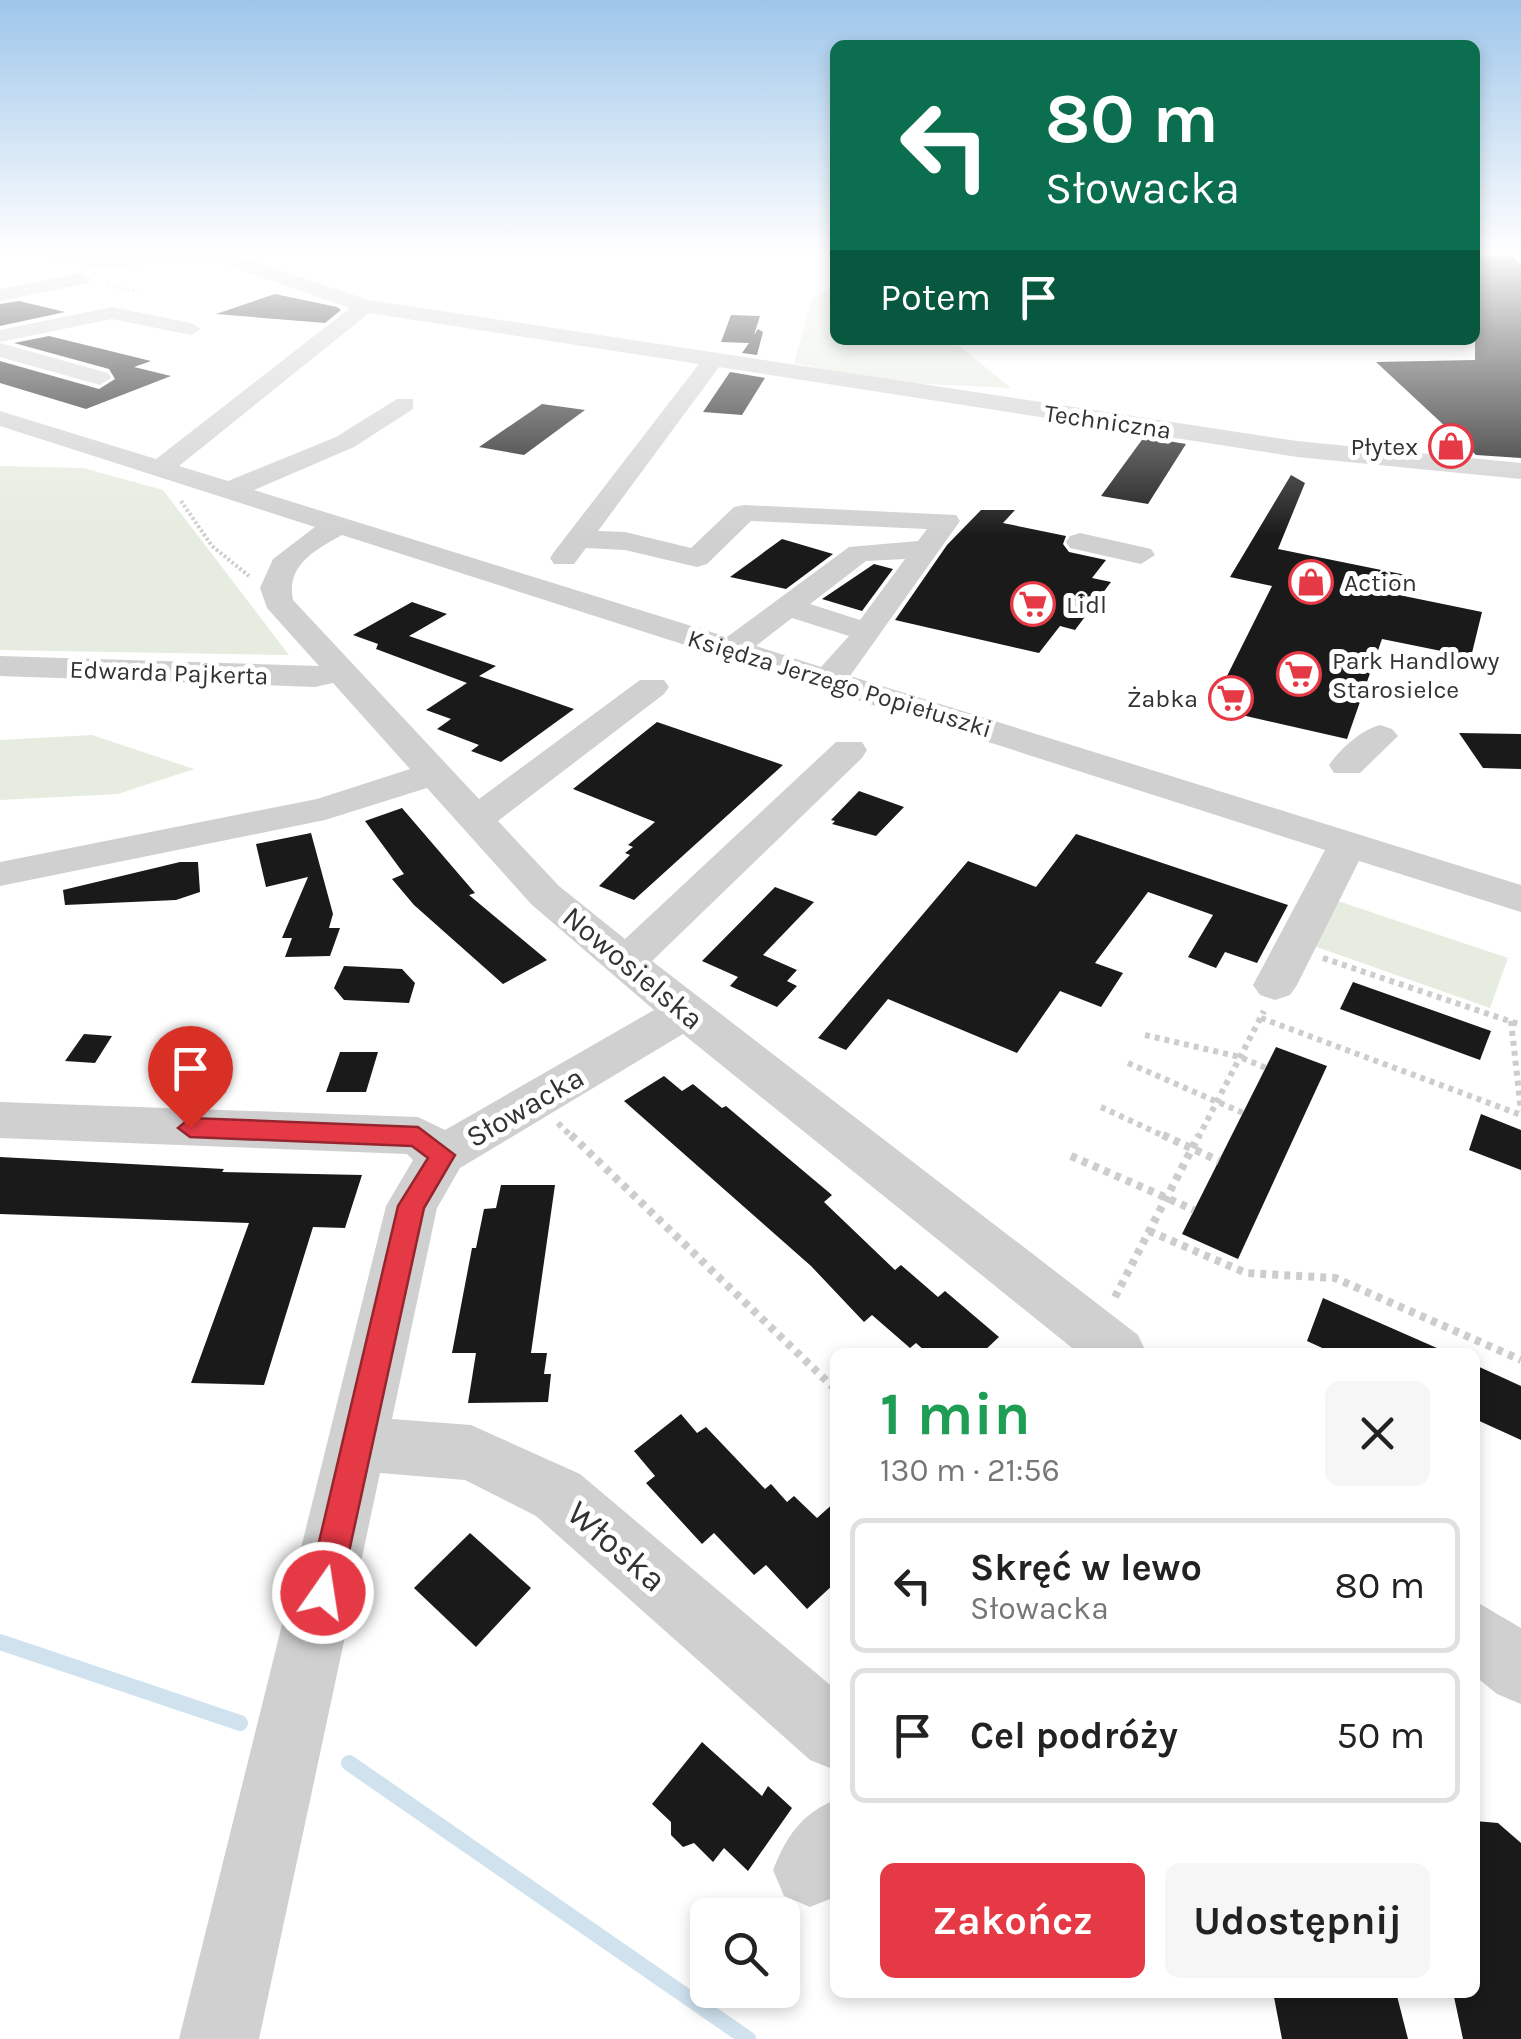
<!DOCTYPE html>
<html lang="pl">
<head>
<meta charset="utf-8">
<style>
  :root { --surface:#fff; --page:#f6f6f6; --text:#222; --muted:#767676; --line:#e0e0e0; --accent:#e63946 }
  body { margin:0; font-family:Karla,sans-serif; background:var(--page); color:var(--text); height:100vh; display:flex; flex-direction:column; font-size:38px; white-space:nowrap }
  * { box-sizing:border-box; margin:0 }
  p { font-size:32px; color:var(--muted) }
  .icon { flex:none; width:55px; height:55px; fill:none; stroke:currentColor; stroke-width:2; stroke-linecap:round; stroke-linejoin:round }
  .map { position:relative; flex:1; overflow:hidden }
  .drawer { position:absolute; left:830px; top:1348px; width:650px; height:650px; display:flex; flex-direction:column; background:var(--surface); border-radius:15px; box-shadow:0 5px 15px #0003 }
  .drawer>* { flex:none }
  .banner { position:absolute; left:830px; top:40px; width:650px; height:305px; border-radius:15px; box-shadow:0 5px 15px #0003; background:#0b6e4f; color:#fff; overflow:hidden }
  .tools { position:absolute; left:690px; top:1898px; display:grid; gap:20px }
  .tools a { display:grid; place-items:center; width:110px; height:110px; border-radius:15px; background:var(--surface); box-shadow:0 5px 15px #0003; font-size:50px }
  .pin { position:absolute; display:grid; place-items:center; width:85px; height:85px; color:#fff; margin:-102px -42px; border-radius:50% 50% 50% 0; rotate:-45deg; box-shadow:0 0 10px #0007 }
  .pin .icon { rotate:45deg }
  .me { position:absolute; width:110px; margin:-55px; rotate:13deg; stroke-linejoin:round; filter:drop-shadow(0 0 8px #0008) }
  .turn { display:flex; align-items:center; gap:35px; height:210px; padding:0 50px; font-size:45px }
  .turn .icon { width:130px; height:130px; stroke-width:2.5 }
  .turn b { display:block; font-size:70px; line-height:85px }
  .then { display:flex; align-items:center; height:95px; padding:0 50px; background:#0003; gap:20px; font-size:38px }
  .round { display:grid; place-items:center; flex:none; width:105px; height:105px; border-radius:15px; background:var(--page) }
  .summary { display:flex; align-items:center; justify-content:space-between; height:170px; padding:0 50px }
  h1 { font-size:60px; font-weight:700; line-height:75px; color:#1e9e55 }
  .action { display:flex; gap:20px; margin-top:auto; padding:20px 50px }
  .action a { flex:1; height:115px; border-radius:15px; background:var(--accent); color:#fff; font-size:40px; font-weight:700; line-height:115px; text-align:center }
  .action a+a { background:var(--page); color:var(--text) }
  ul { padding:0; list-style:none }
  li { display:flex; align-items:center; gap:30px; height:135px; margin:0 20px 15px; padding:0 30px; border:5px solid var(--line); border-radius:15px }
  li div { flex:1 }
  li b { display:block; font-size:38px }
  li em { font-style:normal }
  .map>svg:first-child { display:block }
</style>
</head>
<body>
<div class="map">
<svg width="1521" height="2039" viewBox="0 0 1521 2039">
  <rect width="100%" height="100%" fill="#fff"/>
  <g fill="#e6ecdf">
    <polygon points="835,285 835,340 952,340 1011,388 887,382 794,363 812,299"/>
    <polygon points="0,466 83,468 163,490 289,655 0,650"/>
    <polygon points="92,735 194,769 118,794 0,800 0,740"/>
    <polygon points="1335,900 1508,958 1490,1008 1311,945"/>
  </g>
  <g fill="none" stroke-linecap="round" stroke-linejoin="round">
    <g stroke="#cfe2ee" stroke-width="16">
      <polyline points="0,1642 240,1723"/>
      <polyline points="349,1763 748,2039"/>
    </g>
  </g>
  <g fill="#1a1a1a">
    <polygon points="1475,255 1513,256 1521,265 1521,458 1476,455 1376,362 1475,360"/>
    <polygon points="275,294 337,307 341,310 325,323 216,314"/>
    <polygon points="19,301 65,312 0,326 0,304"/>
    <polygon points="731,315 760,316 754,335 758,329 763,332 757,355 742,353 749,343 721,342"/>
    <polygon points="49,336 151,361 134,367 171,376 86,409 0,383 0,361 99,389 115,379 109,369 14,343"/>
    <polygon points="730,372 765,378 742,415 703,412"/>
    <polygon points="542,404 585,410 524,455 479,447"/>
    <polygon points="1144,437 1186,444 1148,504 1101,496"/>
    <polygon points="1291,475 1305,483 1278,549 1406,575 1399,595 1482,612 1471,657 1382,639 1347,739 1211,708 1272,586 1230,577"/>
    <polygon points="981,510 1015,510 1003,523 1066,536 1063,544 1069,552 1106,560 1092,578 1111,582 1075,630 1060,626 1039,653 895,620 947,545"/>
    <polygon points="782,539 833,554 786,589 730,577"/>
    <polygon points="874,564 893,569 862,611 822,599"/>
    <polygon points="412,602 447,614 409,636 496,666 479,676 574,709 501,762 471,751 479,745 437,729 451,719 426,710 467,683 376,649 378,644 353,635"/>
    <polygon points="657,722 783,765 634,900 599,886 630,855 625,853 633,847 628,845 655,822 573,789"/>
    <polygon points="1459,733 1521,734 1521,769 1483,768"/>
    <polygon points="859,791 904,807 876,836 832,824 835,821 831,820"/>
    <polygon points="402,808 475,893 469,895 547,960 503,984 414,905 392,879 404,874 365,821"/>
    <polygon points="311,833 333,914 329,928 340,928 330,956 285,957 292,938 282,938 308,877 266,887 256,844"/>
    <polygon points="1076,834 1288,905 1257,963 1225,952 1216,968 1188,957 1213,915 1148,892 1095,963 1123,973 1101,1007 1060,991 1017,1053 888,999 846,1050 818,1038 968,861 1036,887"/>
    <polygon points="180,862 198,862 200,892 176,900 65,905 63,890"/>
    <polygon points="775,887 814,902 763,955 797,970 787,981 797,986 777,1007 730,986 738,977 702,961"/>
    <polygon points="344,966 402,969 415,983 409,1003 344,1000 334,988"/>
    <polygon points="1353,982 1491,1031 1480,1060 1340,1009"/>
    <polygon points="84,1034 112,1036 95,1063 65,1061"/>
    <polygon points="1276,1047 1327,1066 1238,1259 1182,1234"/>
    <polygon points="340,1052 378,1052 366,1092 326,1092"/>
    <polygon points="664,1076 682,1091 693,1084 722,1108 726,1106 832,1195 824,1202 895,1270 901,1265 938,1297 945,1291 999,1337 983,1352 926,1352 916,1343 910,1348 872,1315 864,1322 811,1266 624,1101"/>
    <polygon points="1481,1114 1521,1130 1521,1170 1469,1150"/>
    <polygon points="0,1157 224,1169 222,1172 362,1175 345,1228 313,1227 264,1385 191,1383 249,1223 0,1214"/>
    <polygon points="501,1185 555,1185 531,1353 547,1353 544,1374 551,1374 548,1402 468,1403 476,1353 452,1353 472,1248 476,1248 484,1209 496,1208"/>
    <polygon points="1323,1298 1380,1323 1446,1352 1331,1352 1307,1341"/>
    <polygon points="1475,1365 1521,1386 1521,1440 1475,1419"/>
    <polygon points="681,1414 697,1433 706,1427 765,1489 771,1484 787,1502 794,1496 817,1518 835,1502 835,1583 807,1609 766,1565 754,1575 714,1533 702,1544 646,1483 655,1476 634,1451"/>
    <polygon points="470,1533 531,1588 476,1647 414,1588"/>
    <polygon points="702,1742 762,1796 768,1786 792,1808 748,1871 724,1848 713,1862 694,1843 683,1847 671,1835 671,1822 652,1804"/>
    <polygon points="1475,1821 1498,1823 1521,1843 1521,2039 1463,2039 1453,1992 1475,1992"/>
    <polygon points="1273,1992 1396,1992 1408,2039 1282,2039"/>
  </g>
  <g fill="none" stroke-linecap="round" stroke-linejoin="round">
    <polyline stroke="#cdcdcd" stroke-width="2.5" stroke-dasharray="2.5 2.5" stroke-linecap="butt" points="108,285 139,292"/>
    <polyline stroke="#cdcdcd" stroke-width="4" stroke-dasharray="2.5 2.5" stroke-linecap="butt" points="181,501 212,546 249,576"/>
    <g stroke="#cdcdcd" stroke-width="6" stroke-dasharray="5 5" stroke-linecap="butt">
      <polyline points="1323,958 1521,1025"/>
      <polyline points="1261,1018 1521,1115"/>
      <polyline points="1511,1021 1521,1111"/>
      <polyline points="1145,1035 1240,1057 1266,1068"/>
      <polyline points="1128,1063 1243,1113"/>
      <polyline points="1101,1107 1168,1138"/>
      <polyline points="558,1123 573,1138"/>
      <polyline points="1198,1138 1264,1011"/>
    </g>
    <g stroke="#cdcdcd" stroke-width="8" stroke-dasharray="6 6" stroke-linecap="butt">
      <polyline points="571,1135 835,1389"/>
      <polyline points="1163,1135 1219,1161"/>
      <polyline points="1071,1156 1194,1210"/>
      <polyline points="1149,1231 1246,1273 1335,1278 1521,1360"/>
      <polyline points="1115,1297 1199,1135"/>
    </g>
    <g fill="#d0d0d0" fill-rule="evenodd">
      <path d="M 25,251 L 97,256 L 223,251 L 369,300 L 1297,441 L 1521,463 L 1521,479 L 1297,457 L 719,367 L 598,531 L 625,532 L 691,548 L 734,507 L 744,505 L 956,515 L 960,521 L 850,676 L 1521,885 L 1521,912 L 1359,861 L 1297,985 L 1290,995 L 1275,1000 L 1260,995 L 1253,985 L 1325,850 L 342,535 C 315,550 286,565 293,600 L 479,799 L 640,680 L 664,680 L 669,687 L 664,694 L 498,821 L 559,886 L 625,939 L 836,742 L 862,742 L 867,750 L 862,758 L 652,961 L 1138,1335 L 1146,1352 L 1077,1352 L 683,1034 L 460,1168 L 437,1208 L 392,1419 L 471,1425 L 580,1474 L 835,1689 L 835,1770 L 810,1760 L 536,1516 L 465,1480 L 380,1473 L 259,2039 L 179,2039 L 386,1206 L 413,1160 L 407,1154 L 0,1138 L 0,1102 L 418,1117 L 445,1130 L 654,1010 L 531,904 L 427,788 L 325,820 L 0,886 L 0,862 L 317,799 L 410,769 L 333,683 L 315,687 L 0,676 L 0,656 L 319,666 L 267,608 L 260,588 L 273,559 L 315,527 L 0,426 L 0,411 L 156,459 L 350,308 L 210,259 L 97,268 ZM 369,313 L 699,364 L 554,552 L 550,558 L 554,564 L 574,564 L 586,548 L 625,550 L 697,567 L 707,564 L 751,521 L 927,529 L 918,541 L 849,547 L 727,637 L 254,490 L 354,447 L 413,409 L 413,399 L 397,399 L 336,437 L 228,481 L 179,466 ZM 905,559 L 860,620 L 810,604 L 866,561 ZM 792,618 L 849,636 L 821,667 L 756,646 Z"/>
      <polygon points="81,273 91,279 88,283 0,301 0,289"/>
      <polygon points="112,307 191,323 201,329 191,335 112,319 0,342 0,330"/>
      <polygon points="0,343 108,373 111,378 100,385 0,357"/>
      <polygon points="1080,533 1151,549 1155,555 1141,564 1070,548 1066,542 1070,536"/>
      <path d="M 1380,725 L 1392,729 L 1398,736 L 1360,773 L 1334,773 L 1329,765 C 1340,749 1361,730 1380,725 Z"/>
      <polygon points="1475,1601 1521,1628 1521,1704 1497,1694 1475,1676"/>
      <path d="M 835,1800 L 835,1897 L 810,1907 L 784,1896 L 773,1870 C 786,1837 801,1814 835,1800 Z"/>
    </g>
  </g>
  <linearGradient id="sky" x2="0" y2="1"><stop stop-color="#9ec6ea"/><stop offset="0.47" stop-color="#fff"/><stop offset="1" stop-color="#fff" stop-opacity="0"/></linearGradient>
  <rect width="1521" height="536" fill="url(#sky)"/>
  <polygon fill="#e63946" stroke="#96252e" stroke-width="2.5" points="190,1118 418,1127 455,1155 424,1208 340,1593 335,1605 323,1609 312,1605 307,1593 398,1206 428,1158 412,1146 190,1137 178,1128"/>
  <defs>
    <g id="shop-ring" transform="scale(2.25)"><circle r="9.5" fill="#fff" stroke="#e63946" stroke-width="1.5"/><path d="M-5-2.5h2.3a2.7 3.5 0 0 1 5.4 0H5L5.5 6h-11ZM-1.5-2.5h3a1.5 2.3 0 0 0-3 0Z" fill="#e63946"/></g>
    <g id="supermarket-ring" transform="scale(2.25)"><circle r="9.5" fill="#fff" stroke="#e63946" stroke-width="1.5"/><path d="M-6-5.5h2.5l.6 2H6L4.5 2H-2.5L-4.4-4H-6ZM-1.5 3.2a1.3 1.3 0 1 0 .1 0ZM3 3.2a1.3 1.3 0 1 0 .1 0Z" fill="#e63946"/></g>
  </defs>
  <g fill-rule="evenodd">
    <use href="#shop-ring" x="1451" y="446"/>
    <use href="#shop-ring" x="1311" y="582"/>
    <use href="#supermarket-ring" x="1033" y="604"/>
    <use href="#supermarket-ring" x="1299" y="674"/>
    <use href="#supermarket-ring" x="1231" y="698"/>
  </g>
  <g text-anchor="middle" stroke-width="10" stroke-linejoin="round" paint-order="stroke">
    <g font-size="25" fill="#333" stroke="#fff">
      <text transform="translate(1108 421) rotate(8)" y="9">Techniczna</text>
      <text transform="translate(169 672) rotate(2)" y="9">Edwarda Pajkerta</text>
      <text transform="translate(840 683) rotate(17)" y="9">Księdza Jerzego Popiełuszki</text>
    </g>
    <g font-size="25" fill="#333" stroke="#fff" text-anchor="start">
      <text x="1418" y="455" text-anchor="end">Płytex</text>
      <text x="1344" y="591">Action</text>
      <text x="1066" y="613">Lidl</text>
      <text x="1332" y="669">Park Handlowy<tspan x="1332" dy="29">Starosielce</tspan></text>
      <text x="1198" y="707" text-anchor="end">Żabka</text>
    </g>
    <g font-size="30" fill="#333" stroke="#fff">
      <text transform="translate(633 968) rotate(40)" y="10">Nowosielska</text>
      <text transform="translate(525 1107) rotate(-30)" y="10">Słowacka</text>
    </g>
    <g font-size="35" fill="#333" stroke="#fff">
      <text transform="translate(617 1546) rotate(41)" y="12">Włoska</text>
    </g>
  </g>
</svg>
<div class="tools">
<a><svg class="icon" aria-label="search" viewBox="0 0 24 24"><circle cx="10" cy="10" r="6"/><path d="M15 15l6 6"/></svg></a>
</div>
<div class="pin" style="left:190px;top:1128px;background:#d93025"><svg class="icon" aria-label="arrive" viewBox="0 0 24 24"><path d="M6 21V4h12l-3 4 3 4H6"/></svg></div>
<svg class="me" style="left:323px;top:1593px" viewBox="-20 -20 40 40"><circle r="17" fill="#e63946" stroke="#fff" stroke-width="3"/><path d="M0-11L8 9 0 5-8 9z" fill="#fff"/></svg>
<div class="banner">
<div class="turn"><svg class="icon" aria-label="left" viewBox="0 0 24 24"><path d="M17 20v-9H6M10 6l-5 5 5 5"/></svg><div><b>80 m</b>Słowacka</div></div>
<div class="then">Potem<svg class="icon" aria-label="arrive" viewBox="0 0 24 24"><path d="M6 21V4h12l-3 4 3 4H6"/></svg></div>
</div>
<section class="drawer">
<div class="summary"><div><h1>1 min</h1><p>130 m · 21:56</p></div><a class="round"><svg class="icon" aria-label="close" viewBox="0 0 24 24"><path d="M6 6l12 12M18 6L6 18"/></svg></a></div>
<ul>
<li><svg class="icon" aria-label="left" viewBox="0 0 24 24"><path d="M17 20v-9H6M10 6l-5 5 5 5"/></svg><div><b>Skręć w lewo</b><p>Słowacka</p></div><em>80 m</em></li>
<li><svg class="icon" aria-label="arrive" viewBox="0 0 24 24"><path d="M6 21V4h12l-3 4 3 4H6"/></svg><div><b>Cel podróży</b></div><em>50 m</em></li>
</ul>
<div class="action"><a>Zakończ</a><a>Udostępnij</a></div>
</section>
</div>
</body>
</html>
